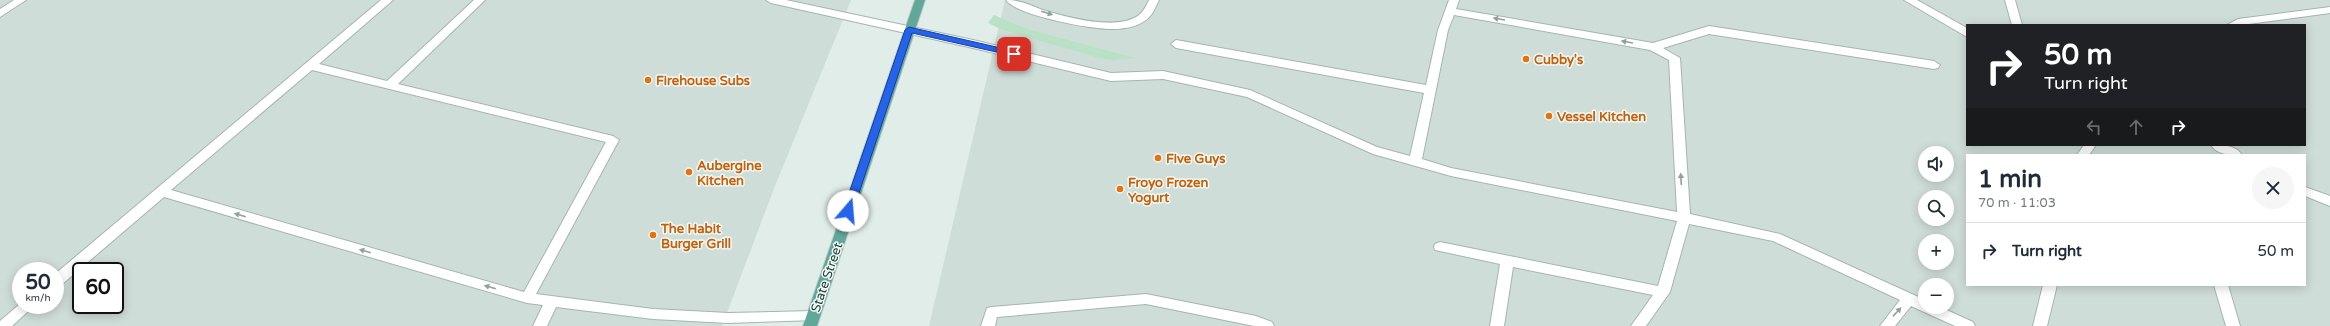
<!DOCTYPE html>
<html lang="en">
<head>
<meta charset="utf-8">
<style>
  :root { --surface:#fff; --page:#f6f6f7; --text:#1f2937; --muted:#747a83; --line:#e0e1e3 }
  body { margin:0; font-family:"Varela Round",sans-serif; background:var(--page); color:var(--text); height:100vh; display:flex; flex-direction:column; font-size:15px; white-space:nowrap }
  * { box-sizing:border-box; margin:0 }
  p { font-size:13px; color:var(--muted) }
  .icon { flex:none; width:22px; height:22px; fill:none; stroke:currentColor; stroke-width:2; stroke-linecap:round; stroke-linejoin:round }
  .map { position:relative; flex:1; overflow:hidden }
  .panel { position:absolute; left:1966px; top:154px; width:340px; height:132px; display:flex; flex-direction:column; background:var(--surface); border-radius:0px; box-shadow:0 2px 10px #0003 }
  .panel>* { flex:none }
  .hud { position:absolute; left:1966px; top:24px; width:340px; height:122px; border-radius:0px; box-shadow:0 2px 10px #0003; background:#202124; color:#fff; overflow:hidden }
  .controls { position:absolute; left:1918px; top:146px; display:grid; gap:8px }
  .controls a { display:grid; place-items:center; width:36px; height:36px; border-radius:50%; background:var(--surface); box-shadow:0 2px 10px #0003; font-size:20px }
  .speed { position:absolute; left:12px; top:262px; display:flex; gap:8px; font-size:20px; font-weight:700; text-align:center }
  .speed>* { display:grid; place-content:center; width:52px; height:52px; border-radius:50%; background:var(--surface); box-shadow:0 2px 10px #0003; line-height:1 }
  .speed small { font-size:10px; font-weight:400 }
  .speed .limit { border:2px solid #111; border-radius:6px; background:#fff; color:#111 }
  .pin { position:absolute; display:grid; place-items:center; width:34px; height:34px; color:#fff; margin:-17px; border-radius:8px; box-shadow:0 2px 6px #0006 }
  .me { position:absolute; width:44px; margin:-22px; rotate:18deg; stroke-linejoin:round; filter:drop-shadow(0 0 3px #0008) }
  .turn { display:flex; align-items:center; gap:14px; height:84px; padding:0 12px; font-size:18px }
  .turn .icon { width:52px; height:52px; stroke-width:2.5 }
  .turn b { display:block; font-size:28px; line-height:34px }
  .lanes { display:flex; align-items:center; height:38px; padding:0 12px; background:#0003; justify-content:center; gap:20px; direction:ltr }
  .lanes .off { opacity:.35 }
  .round { display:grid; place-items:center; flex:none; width:42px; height:42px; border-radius:21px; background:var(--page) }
  .overview { display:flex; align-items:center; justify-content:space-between; height:68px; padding:0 12px }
  h1 { font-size:24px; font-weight:700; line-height:30px }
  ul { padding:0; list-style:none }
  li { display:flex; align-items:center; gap:12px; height:56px; padding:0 12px; border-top:1px solid var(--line) }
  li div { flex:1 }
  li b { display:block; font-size:15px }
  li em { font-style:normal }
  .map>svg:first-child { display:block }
</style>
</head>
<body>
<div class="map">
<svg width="2330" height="326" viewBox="0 0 2330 326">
  <rect width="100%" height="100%" fill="#e1ede9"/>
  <g fill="#cfddd8" fill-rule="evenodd">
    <path d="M 0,0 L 851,0 L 775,186 L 722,326 L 0,326 ZM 21,271 L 55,271 L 55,305 L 21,305 ZM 81,271 L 115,271 L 115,305 L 81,305 Z"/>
    <path d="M 1005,0 L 2330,0 L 2330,326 L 929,326 ZM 1967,25 L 2305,25 L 2305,145 L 1967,145 ZM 1925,153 L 1947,153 L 1947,175 L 1925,175 ZM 1967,155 L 2305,155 L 2305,285 L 1967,285 ZM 1925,197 L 1947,197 L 1947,219 L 1925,219 ZM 1925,241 L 1947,241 L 1947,263 L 1925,263 ZM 1925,285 L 1947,285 L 1947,307 L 1925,307 Z"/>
  </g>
  <polygon fill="#b8e1c6" points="994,15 1027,29 1135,58 1112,60 1096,57 1003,30 988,23"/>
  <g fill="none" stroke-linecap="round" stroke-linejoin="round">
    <g stroke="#a3b6b1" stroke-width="2">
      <g id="minor">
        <polygon points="14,0 26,0 0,17 0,9"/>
        <path d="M 381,0 L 393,0 L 319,64 L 387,81 L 474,0 L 485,0 L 398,84 L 613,136 L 619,140 L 536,294 L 653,309 L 728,313 L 813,311 L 818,312 L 820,316 L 818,320 L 728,323 L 653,319 L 556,307 L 547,326 L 533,326 L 543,305 L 527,303 L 164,197 L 60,286 L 55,287 L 55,274 ZM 312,70 L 606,142 L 524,292 L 171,190 Z"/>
        <path d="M 766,0 L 786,0 L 973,40 L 1111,73 L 1163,71 L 1250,90 L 1377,147 L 1410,156 L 1424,93 L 1176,48 L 1171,44 L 1176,40 L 1426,85 L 1438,30 L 1449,0 L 1459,0 L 1456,9 L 1653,43 L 1709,26 L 1934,61 L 1940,65 L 1938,68 L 1934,69 L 1709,34 L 1663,48 L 1680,58 L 1690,214 L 1780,234 L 1925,300 L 1925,307 L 1940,307 L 1973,322 L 1975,326 L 1955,326 L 1911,306 L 1895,326 L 1880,326 L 1900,300 L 1773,241 L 1689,224 L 1670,292 L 1646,326 L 1631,326 L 1653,295 L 1513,267 L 1504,326 L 1490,326 L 1500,264 L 1435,250 L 1434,247 L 1435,244 L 1440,242 L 1658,286 L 1677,221 L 1451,176 L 1373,154 L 1247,97 L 1163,79 L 1111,81 L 973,48 L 771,3 ZM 1454,15 L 1650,50 L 1669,60 L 1677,212 L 1451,168 L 1422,159 L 1448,30 Z"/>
        <path d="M 1006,0 C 1021,0 1032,6 1046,11 C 1070,18 1118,31 1139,15 C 1144,11 1146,6 1149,0 L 1159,0 C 1155,8 1152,17 1143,22 C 1135,27 1123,29 1114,29 C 1094,30 1017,16 1006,0 Z"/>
        <polygon points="1904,0 1917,0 1967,28 1967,37"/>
        <polygon points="2005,0 2015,0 2022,25 2012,25"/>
        <polygon points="2330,7 2330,13 2241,25 2227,25 2238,19"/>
        <polygon points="2084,145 2096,145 2089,155 2077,155"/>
        <path d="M 2211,145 C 2222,145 2236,145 2242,155 C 2231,155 2217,155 2211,145 Z"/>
        <polygon points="2305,187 2330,196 2330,206 2305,196"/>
        <polygon points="2043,285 2057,285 2047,326 2033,326"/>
        <polygon points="2214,285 2228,285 2240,326 2226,326"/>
        <polygon points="1146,294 1256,316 1272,322 1274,326 1254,326 1146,304 997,317 995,326 981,326 987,308 992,307"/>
        <polygon points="21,303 21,305 35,305 12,326 0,326 0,321"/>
      </g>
    </g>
    <g stroke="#c1cac8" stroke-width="2">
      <polygon id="major" points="915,0 925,0 817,326 803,326"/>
    </g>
    <use href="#minor" fill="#fff" fill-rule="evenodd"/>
    <use href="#major" fill="#61a79a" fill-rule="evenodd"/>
  </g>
  <defs><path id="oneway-solid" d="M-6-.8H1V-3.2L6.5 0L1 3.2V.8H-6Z"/></defs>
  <g fill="#90a09c">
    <use href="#oneway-solid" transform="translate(1047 13) rotate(17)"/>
    <use href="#oneway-solid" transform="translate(1499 19) rotate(-170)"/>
    <use href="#oneway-solid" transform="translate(1627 42) rotate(-170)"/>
    <use href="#oneway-solid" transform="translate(1681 179) rotate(-93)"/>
    <use href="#oneway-solid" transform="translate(240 215) rotate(-164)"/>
    <use href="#oneway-solid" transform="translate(365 251) rotate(-164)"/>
    <use href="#oneway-solid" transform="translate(490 287) rotate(-164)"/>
    <use href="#oneway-solid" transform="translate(1897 312) rotate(-47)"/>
  </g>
  <polygon fill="#2563eb" stroke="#184099" points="909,27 1014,51 1018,54 1014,56 912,33 853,211 848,214 845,213 843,211 905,30"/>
  <g fill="#e8710a" stroke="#f2f9f6" stroke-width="1.5">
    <circle cx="1526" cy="59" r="4"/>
    <circle cx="648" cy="80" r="4"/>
    <circle cx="1549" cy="116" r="4"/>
    <circle cx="1158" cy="158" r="4"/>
    <circle cx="689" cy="172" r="4"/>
    <circle cx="1120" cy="189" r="4"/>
    <circle cx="653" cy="235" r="4"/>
  </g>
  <g text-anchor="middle" stroke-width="3" stroke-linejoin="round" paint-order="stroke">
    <g font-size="13" font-weight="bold" fill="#c56008" stroke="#f2f9f6" text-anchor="start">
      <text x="1534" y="64">Cubby's</text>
      <text x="656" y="85">Firehouse Subs</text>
      <text x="1557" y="121">Vessel Kitchen</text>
      <text x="1166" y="163">Five Guys</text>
      <text x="697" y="170">Aubergine<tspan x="697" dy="15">Kitchen</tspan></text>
      <text x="1128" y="187">Froyo Frozen<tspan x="1128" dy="15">Yogurt</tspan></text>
      <text x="661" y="233">The Habit<tspan x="661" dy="15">Burger Grill</tspan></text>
    </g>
    <g font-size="13" fill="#204039" stroke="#f2f9f6">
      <text transform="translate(826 277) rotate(-71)" y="5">State Street</text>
    </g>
  </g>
</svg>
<div class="controls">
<a><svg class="icon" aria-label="sound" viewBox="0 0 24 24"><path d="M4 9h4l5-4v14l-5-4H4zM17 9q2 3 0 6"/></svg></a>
<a><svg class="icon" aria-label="search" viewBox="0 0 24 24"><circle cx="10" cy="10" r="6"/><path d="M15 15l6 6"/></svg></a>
<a>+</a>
<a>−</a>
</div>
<div class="speed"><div>50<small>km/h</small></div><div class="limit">60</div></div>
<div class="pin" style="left:1014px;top:54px;background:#d93025"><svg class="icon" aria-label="arrive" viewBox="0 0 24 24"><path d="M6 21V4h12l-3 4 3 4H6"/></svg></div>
<svg class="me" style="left:848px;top:211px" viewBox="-20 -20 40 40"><circle r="19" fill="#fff"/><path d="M0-13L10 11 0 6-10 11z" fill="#2563eb"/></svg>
<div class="hud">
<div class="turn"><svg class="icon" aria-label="right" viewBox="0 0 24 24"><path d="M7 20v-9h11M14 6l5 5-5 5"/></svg><div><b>50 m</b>Turn right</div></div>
<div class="lanes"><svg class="icon off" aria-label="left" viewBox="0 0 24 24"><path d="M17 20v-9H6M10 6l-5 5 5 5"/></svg><svg class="icon off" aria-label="ahead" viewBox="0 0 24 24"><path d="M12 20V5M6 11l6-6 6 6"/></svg><svg class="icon" aria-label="right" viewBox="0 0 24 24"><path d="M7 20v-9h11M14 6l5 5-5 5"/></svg></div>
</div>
<section class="panel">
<div class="overview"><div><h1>1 min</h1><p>70 m · 11:03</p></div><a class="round"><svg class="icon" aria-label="close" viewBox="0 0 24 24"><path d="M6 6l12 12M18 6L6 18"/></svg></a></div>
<ul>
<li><svg class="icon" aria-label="right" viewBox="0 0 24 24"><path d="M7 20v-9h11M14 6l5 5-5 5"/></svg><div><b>Turn right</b></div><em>50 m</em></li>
</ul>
</section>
</div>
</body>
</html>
